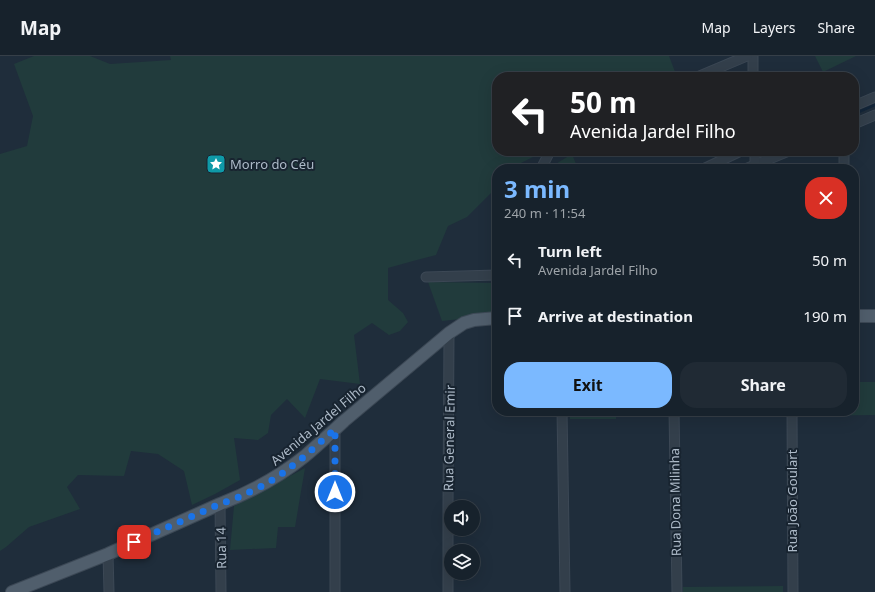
<!DOCTYPE html>
<html lang="en">
<head>
<meta charset="utf-8">
<style>
  :root { --surface:#17222c; --page:#202a34; --text:#f1f3f6; --muted:#9ea4a9; --line:#363f48; --accent:#7bb9ff }
  body { margin:0; font-family:"Noto Sans",sans-serif; background:var(--page); color:var(--text); height:100vh; display:flex; flex-direction:column; font-size:15px; white-space:nowrap }
  * { box-sizing:border-box; margin:0 }
  p { font-size:13px; color:var(--muted) }
  .icon { flex:none; width:22px; height:22px; fill:none; stroke:currentColor; stroke-width:2; stroke-linecap:round; stroke-linejoin:round }
  .map { position:relative; flex:1; overflow:hidden }
  .sheet { position:absolute; left:492px; top:108px; width:367px; height:252px; display:flex; flex-direction:column; background:var(--surface); border-radius:16px; box-shadow:0 4px 16px #0002,0 0 0 1px var(--line) }
  .sheet>* { flex:none }
  .hud { position:absolute; left:492px; top:16px; width:367px; height:84px; border-radius:16px; box-shadow:0 4px 16px #0002,0 0 0 1px var(--line); background:#202124; color:#fff; overflow:hidden }
  .buttons { position:absolute; left:444px; top:444px; display:grid; gap:8px }
  .buttons a { display:grid; place-items:center; width:36px; height:36px; border-radius:50%; background:var(--surface); box-shadow:0 4px 16px #0002,0 0 0 1px var(--line); font-size:20px }
  .pin { position:absolute; display:grid; place-items:center; width:34px; height:34px; color:#fff; margin:-17px; border-radius:8px; box-shadow:0 2px 6px #0006 }
  .me { position:absolute; width:44px; margin:-22px; rotate:0deg; stroke-linejoin:round; filter:drop-shadow(0 0 3px #0008) }
  .turn { display:flex; align-items:center; gap:14px; height:84px; padding:0 12px; font-size:18px }
  .turn .icon { width:52px; height:52px; stroke-width:2.5 }
  .turn b { display:block; font-size:28px; line-height:34px }
  .round { display:grid; place-items:center; flex:none; width:42px; height:42px; border-radius:16px; background:var(--page) }
  .headline { display:flex; align-items:center; justify-content:space-between; height:68px; padding:0 12px }
  h1 { font-size:24px; font-weight:700; line-height:30px; color:var(--accent) }
  .cta { display:flex; gap:8px; margin-top:auto; padding:8px 12px }
  .cta a { flex:1; height:46px; border-radius:16px; background:var(--accent); color:#111; font-size:16px; font-weight:700; line-height:46px; text-align:center }
  .cta a+a { background:var(--page); color:var(--text) }
  ul { padding:0; list-style:none }
  li { display:flex; align-items:center; gap:12px; height:56px; padding:0 12px }
  li div { flex:1 }
  li b { display:block; font-size:15px }
  li em { font-style:normal }
  header { display:flex; align-items:center; gap:24px; box-sizing:border-box; height:56px; padding:0 20px; background:var(--surface); border-bottom:1px solid var(--line) }
  header strong { font-size:19px }
  nav { display:flex; gap:22px; margin-inline-start:auto; font-size:14px }
  .map>svg:first-child { display:block }
</style>
</head>
<body>
<header>
<strong>Map</strong>
<nav><a>Map</a><a>Layers</a><a>Share</a></nav>
</header>
<div class="map">
<svg width="875" height="536" viewBox="0 0 875 536">
  <rect width="100%" height="100%" fill="#1f2d3b"/>
  <g fill="#213b3c">
    <polygon points="34,0 90,0 110,8 171,4 170,0 669,0 677,21 497,21 497,95 545,95 519,108 515,113 497,113 497,131 467,161 448,170 436,199 413,205 388,212 388,244 403,257 408,266 400,275 389,279 372,267 354,279 360,328 320,323 305,362 287,343 271,359 268,377 258,384 234,382 240,424 215,438 192,449 184,415 158,398 131,395 124,420 78,419 67,431 80,453 29,471 6,491 0,495 0,98 27,90 33,60 14,8"/>
    <polygon points="815,0 856,0 823,16"/>
    <polygon points="572,98 578,113 554,113 554,109"/>
    <polygon points="428,226 497,227 497,259 442,265"/>
    <polygon points="854,326 875,326 875,359 798,360 798,355 854,355"/>
    <rect x="570" y="355" width="46" height="8"/>
    <polygon points="305,412 295,471 278,471 276,492 230,494 234,450"/>
    <polygon points="783,530 783,536 683,536 683,531"/>
  </g>
  <g fill="none" stroke-linecap="round" stroke-linejoin="round">
    <polyline stroke="#122539" stroke-width="2.5" points="854,58 875,49"/>
    <g stroke="#3c4855" stroke-width="11">
      <g id="minor">
        <polyline points="753,0 753,21"/>
        <polyline points="697,21 747,0"/>
        <polyline points="854,50 875,41"/>
        <polyline points="854,68 875,59"/>
        <polyline points="844,95 844,113"/>
        <polyline points="541,113 549,97 551,95"/>
        <polyline points="703,113 741,95"/>
        <polyline points="745,113 789,95"/>
        <polyline points="755,113 755,95"/>
        <polyline points="426,221 497,219"/>
        <polyline points="562,355 565,536"/>
        <polyline points="674,355 677,536"/>
        <polyline points="792,355 793,536"/>
        <polyline points="335,373 335,536"/>
        <polyline points="220,448 221,536"/>
        <polyline points="108,498 109,536"/>
        <polyline points="448,536 448,451 449,277"/>
      </g>
    </g>
    <g stroke="#3c4855" stroke-width="14">
      <g id="major">
        <polyline points="854,260 875,260"/>
        <path d="M 12,536 L 108,498 L 220,448 C 251,436 279,421 305,400 C 318,389 331,377 344,365 C 379,336 414,306 449,277 L 464,267 L 474,264 L 497,262"/>
      </g>
    </g>
    <use href="#minor" stroke="#333f4b" stroke-width="9"/>
    <use href="#major" stroke="#505e6c" stroke-width="12"/>
  </g>
  <g fill="none" stroke-linecap="round" stroke-linejoin="round">
    <polyline stroke="#1a73e8" stroke-width="7" stroke-dasharray="0 12.6" points="134,486 220,448 239,441 264,429 279,420 305,400 335,373 335,436"/>
  </g>
  <defs>
    <g id="sight-square" transform="scale(1)"><rect x="-9" y="-9" width="18" height="18" rx="4" fill="#0f9aa8" stroke="#182430"/><path d="M0-6L1.8-2.2L6-1.7L2.9 1.2L3.7 5.4L0 3.3L-3.7 5.4L-2.9 1.2L-6-1.7L-1.8-2.2Z" fill="#fff"/></g>
  </defs>
  <g fill-rule="evenodd">
    <use href="#sight-square" x="216" y="108"/>
  </g>
  <g text-anchor="middle" stroke-width="4" stroke-linejoin="round" paint-order="stroke">
    <g font-size="13" fill="#adbac8" stroke="#182430" text-anchor="start">
      <text x="230" y="113">Morro do Céu</text>
    </g>
    <g font-size="13" fill="#adbac8" stroke="#182430">
      <text transform="translate(318 368) rotate(-40)" y="5">Avenida Jardel Filho</text>
      <text transform="translate(449 382) rotate(-89)" y="5">Rua General Emir</text>
      <text transform="translate(792 445) rotate(-90)" y="5">Rua João Goulart</text>
      <text transform="translate(675 446) rotate(-91)" y="5">Rua Dona Milinha</text>
      <text transform="translate(221 492) rotate(-91)" y="5">Rua 14</text>
    </g>
  </g>
</svg>
<div class="buttons">
<a><svg class="icon" aria-label="sound" viewBox="0 0 24 24"><path d="M4 9h4l5-4v14l-5-4H4zM17 9q2 3 0 6"/></svg></a>
<a><svg class="icon" aria-label="layers" viewBox="0 0 24 24"><path d="M12 4l9 5-9 5-9-5zM3 14l9 5 9-5"/></svg></a>
</div>
<div class="pin" style="left:134px;top:486px;background:#d93025"><svg class="icon" aria-label="arrive" viewBox="0 0 24 24"><path d="M6 21V4h12l-3 4 3 4H6"/></svg></div>
<svg class="me" style="left:335px;top:436px" viewBox="-20 -20 40 40"><circle r="17" fill="#1a73e8" stroke="#fff" stroke-width="3"/><path d="M0-11L8 9 0 5-8 9z" fill="#fff"/></svg>
<div class="hud">
<div class="turn"><svg class="icon" aria-label="left" viewBox="0 0 24 24"><path d="M17 20v-9H6M10 6l-5 5 5 5"/></svg><div><b>50 m</b>Avenida Jardel Filho</div></div>
</div>
<section class="sheet">
<div class="headline"><div><h1>3 min</h1><p>240 m · 11:54</p></div><a class="round" style="background:#d93025;color:#fff"><svg class="icon" aria-label="close" viewBox="0 0 24 24"><path d="M6 6l12 12M18 6L6 18"/></svg></a></div>
<ul>
<li><svg class="icon" aria-label="left" viewBox="0 0 24 24"><path d="M17 20v-9H6M10 6l-5 5 5 5"/></svg><div><b>Turn left</b><p>Avenida Jardel Filho</p></div><em>50 m</em></li>
<li><svg class="icon" aria-label="arrive" viewBox="0 0 24 24"><path d="M6 21V4h12l-3 4 3 4H6"/></svg><div><b>Arrive at destination</b></div><em>190 m</em></li>
</ul>
<div class="cta"><a>Exit</a><a>Share</a></div>
</section>
</div>
</body>
</html>
